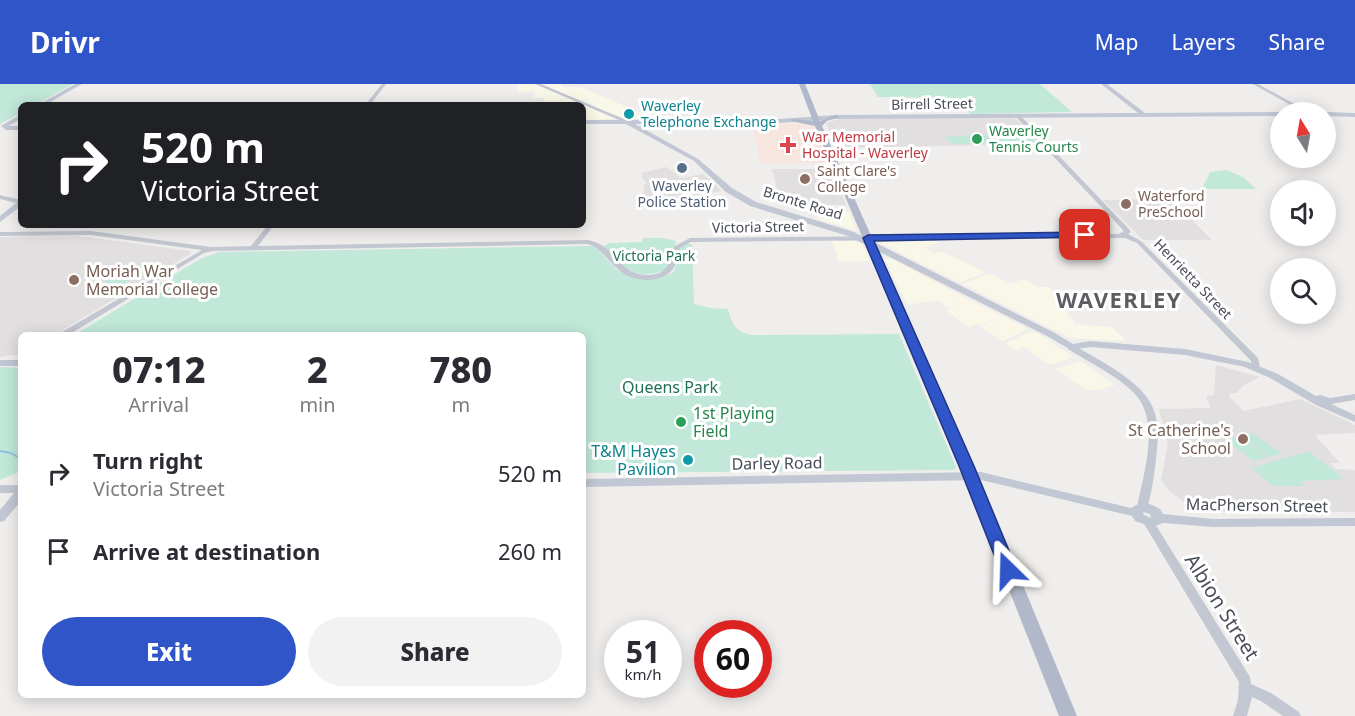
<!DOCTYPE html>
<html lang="en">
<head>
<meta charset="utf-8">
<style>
  :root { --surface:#fff; --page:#f2f2f3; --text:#2b2b33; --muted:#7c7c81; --accent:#2f55c8 }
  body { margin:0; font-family:"Noto Sans",sans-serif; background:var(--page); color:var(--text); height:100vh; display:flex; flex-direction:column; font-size:22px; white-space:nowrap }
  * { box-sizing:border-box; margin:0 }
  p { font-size:20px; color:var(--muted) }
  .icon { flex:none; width:33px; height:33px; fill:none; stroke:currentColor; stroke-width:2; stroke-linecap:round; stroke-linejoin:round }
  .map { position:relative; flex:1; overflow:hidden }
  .sheet { position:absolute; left:18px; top:248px; width:568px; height:366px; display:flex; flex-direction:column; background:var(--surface); border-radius:9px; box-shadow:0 3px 15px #0003 }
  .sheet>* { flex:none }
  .guide { position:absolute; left:18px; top:18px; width:568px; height:126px; border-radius:9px; box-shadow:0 3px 15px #0003; background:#202124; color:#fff; overflow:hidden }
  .needle { width:39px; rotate:349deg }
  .controls { position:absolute; left:1270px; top:18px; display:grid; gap:12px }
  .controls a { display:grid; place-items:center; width:66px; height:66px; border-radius:50%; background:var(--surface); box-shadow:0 3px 15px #0003; font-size:30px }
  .speed { position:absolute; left:604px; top:536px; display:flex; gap:12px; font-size:30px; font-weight:700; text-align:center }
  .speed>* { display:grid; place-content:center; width:78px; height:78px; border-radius:50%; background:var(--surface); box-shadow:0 3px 15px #0003; line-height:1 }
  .speed small { font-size:15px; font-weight:400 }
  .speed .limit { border:9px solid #d22; background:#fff; color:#111 }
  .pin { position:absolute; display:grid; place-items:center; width:51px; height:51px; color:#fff; margin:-26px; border-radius:12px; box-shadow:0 3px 9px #0006 }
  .me { position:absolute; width:66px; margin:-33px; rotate:338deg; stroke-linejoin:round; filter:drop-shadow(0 0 4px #0008) }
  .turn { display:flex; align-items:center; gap:21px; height:126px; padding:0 24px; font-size:27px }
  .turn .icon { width:78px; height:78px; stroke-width:2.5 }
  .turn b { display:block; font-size:42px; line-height:51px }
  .eta { display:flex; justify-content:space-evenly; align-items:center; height:102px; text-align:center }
  .eta b { font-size:36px; font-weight:800; line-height:42px }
  .primary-button { display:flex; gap:12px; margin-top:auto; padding:12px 24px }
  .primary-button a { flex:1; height:69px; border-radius:36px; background:var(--accent); color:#fff; font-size:24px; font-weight:800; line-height:69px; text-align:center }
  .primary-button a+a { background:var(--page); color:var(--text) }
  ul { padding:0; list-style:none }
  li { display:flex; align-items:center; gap:18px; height:78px; padding:0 24px }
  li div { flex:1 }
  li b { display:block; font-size:22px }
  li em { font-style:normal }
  header { display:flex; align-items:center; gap:36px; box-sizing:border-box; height:84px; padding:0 30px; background:var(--accent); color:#fff }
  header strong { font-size:28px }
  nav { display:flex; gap:33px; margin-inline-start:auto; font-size:21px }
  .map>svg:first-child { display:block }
</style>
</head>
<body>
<header>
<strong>Drivr</strong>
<nav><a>Map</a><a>Layers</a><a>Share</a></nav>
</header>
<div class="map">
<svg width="1355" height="632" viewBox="0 0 1355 632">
  <rect width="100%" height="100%" fill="#f0eeed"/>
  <g fill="#f9f7e8">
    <polygon points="517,0 562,0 562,3 580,3 646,31 644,36 584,37 584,21 544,21 544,14 534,14 534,7 517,8"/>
    <polygon points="825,128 849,128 857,147 815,134"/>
    <polygon points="832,157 855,157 862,159 869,177 839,178"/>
    <polygon points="937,157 939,158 924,164 935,169 941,167 985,188 960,199 879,158"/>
    <polygon points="890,174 969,216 1002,232 980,242 976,240 969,244 946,226 966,216 949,224 937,216 907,221 885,175"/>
    <polygon points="989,189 1011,200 1023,195 1038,203 1049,203 1075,240 1112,243 1126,257 1070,254 963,200"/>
    <polygon points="1003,232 1028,245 1003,257 981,243"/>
    <polygon points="1031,247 1044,253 1074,273 1050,281 1024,263 1016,267 1006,259"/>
    <polygon points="1080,277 1115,301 1098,306 1086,306 1056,285"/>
  </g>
  <g fill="#e1dfdf">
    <polygon points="1013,33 1043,60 837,64 826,39 839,35"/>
    <polygon points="666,83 681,94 703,90 722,107 643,120 644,101 647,100 642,94 642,89"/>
    <polygon points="772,85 831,85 846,121 781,121"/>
    <polygon points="1167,115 1186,130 1212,156 1143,156 1103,116"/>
    <polygon points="79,152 191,167 190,170 56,250 21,250 21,270 0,273 0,153"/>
    <polygon points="1216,281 1260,293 1243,302 1237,309 1230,309 1229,312 1243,327 1300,315 1355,341 1355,349 1315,351 1340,379 1331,379 1335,385 1355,386 1355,428 1214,428 1187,420 1168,406 1161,395 1168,360 1159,325 1211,324 1206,312 1214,311"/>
  </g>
  <polygon fill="#f7e6e0" points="752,39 813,40 828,79 760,79"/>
  <g fill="#c1e8d8">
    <polygon points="0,0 73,0 35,21 21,21 21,29 0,40"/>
    <polygon points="870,0 1040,0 1072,28 970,30 962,19 956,19 952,14 878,13"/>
    <polygon points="1003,48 1029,50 1038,58 1001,61 988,50"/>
    <polygon points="985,50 996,59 954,60 945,53"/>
    <polygon points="1226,86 1243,93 1256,105 1202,105 1210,88"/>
    <path d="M 643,154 L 664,154 L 676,157 L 672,178 L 667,186 C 634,197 625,185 604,162 L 610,159 L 642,158 Z"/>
    <path d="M 687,160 L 692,160 L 694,220 L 710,224 L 728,225 C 732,241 737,250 755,251 L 899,250 L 956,383 L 954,386 L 584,389 L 584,250 L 76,250 L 200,175 L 219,168 L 592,162 C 601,166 606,175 612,181 C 628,198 655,199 674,188 L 680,164 Z"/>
    <polygon points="146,187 119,202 127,206 113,206 116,202 101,202 115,188"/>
    <polygon points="0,283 21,284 21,387 0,396"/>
    <polygon points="1252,349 1281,369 1269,373 1240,353"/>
    <polygon points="1238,353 1267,373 1254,377 1226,357"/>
    <path d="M 1309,367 C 1320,378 1332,383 1343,395 L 1300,397 L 1304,402 L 1273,402 L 1251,384 Z"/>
  </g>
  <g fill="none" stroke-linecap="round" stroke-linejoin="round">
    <polyline stroke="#93c2e0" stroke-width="2" points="0,367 11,369 21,375"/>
    <g fill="#c2c7d1" fill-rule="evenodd">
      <polygon points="382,0 386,0 370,21 365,21"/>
      <polygon points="535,0 541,0 631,38 626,39"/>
      <polygon points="1253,0 1258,0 1309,28 1303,28"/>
      <path d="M 1015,30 L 1019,30 L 1128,144 L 1131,148 L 1128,150 L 1141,157 L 1258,274 L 1260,284 L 1259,286 L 1253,286 L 1251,277 L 1137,159 L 1125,154 L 691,158 L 680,164 C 678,172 677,180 672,186 C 661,200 633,198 620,187 C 608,178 603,165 588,160 L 213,167 L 204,169 L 70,250 L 61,250 L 62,248 L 202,166 L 91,151 L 0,152 L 0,148 L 91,147 L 211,163 L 251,162 L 268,141 L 274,141 L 258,162 L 589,156 C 595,158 601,160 606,164 C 622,177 625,191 649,191 C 655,191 662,189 666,184 C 671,178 672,168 675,162 L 690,154 L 1118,150 L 1124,147 L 1015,32 Z"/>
      <path d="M 1068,261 L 1074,261 C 1099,277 1142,296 1153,324 C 1160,340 1158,359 1156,375 C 1154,391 1152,411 1146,426 L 1138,426 L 1137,423 C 1143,393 1159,343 1139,315 C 1126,296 1088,278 1068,265 L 1067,263 Z"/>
      <polygon points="1148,434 1152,435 1250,593 1251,600 1271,609 1299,628 1301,632 1283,632 1261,617 1252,613 1247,632 1233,632 1238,616 1239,598 1143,438 1144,435"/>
    </g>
    <g fill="#c2c7d4" fill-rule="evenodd">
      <polygon points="75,0 82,0 45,21 38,21"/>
      <polygon points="1101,0 1107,0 1145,29 1281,28 1282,28 1281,32 836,35 779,39 635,40 698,75 732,104 756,118 854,148 1053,248 1073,260 1090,257 1185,265 1248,278 1278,290 1316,312 1320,311 1330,314 1355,310 1355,316 1331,320 1355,331 1355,338 1316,321 1270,294 1245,283 1185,271 1090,263 1071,266 1047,252 848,152 750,122 726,108 694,77 626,40 584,40 584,36 779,35 836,31 1138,29"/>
      <polygon points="1325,28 1326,28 1355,29 1355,33 1326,32"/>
      <polygon points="21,30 21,35 8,42 21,42 21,46 6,46 1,42"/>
      <polygon points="0,111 21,116 21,122 0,138 0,132 16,119 0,115"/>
      <rect x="0" y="276" width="21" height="6"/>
      <path d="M 981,388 L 1131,424 C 1141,416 1151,419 1160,425 L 1163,430 L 1213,435 L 1355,434 L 1355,442 L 1213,443 L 1163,439 L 1152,443 L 1135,437 L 1132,432 L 981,396 L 584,403 L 584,395 ZM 1143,428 L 1150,430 L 1151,434 L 1144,431 Z"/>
      <polygon points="0,401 21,401 21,417 4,437 0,438 0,426 14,409 0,409"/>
    </g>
    <polygon fill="#b0b8c9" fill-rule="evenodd" points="799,0 805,0 820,37 836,31 839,33 827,37 822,42 974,382 1077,632 1059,632 960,382 815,42 791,37 794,35 813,37"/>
  </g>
  <polygon fill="#2f55c8" stroke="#1f3782" stroke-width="1.5" points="1085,148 1089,149 1089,153 874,157 974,382 1017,486 1015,490 1008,492 1002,490 1000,486 959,382 863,154 868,151"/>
  <g fill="#0f9aa8" stroke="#fff" stroke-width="2">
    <circle cx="629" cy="30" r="6"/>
    <circle cx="688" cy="376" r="6"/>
  </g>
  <g fill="#2e9e5b" stroke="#fff" stroke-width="2">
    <circle cx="977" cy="55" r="6"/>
    <circle cx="681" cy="338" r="6"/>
  </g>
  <path fill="#e0444e" stroke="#fff" stroke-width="2" d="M785 52h6v6h6v6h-6v6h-6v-6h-6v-6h6z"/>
  <circle fill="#5c6f8a" stroke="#fff" stroke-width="2" cx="682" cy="84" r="6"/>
  <g fill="#8d6e63" stroke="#fff" stroke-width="2">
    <circle cx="805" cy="95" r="6"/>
    <circle cx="1126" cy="120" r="6"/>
    <circle cx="74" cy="196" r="6"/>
    <circle cx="1243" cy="355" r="6"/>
  </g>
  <g text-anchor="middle" stroke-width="6" stroke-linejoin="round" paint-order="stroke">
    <g font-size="14" fill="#484d58" stroke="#fff">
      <text transform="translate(932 20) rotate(-1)" y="5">Birrell Street</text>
      <text transform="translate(803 119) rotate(17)" y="5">Bronte Road</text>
      <text transform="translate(758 143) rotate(-1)" y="5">Victoria Street</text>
      <text transform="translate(1193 195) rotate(46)" y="5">Henrietta Street</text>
    </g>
    <g font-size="14" fill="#0d838f" stroke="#fff" text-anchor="start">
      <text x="641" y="27">Waverley<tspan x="641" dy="16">Telephone Exchange</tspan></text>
    </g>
    <g font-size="14" fill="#27864d" stroke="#fff" text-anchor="start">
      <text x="989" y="52">Waverley<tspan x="989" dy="16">Tennis Courts</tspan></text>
    </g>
    <g font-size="14" fill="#be3a42" stroke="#fff" text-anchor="start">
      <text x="802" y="58">War Memorial<tspan x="802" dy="16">Hospital - Waverley</tspan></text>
    </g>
    <g font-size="14" fill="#785e54" stroke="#fff" text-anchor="start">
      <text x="817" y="92">Saint Clare's<tspan x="817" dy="16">College</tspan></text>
      <text x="1138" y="117">Waterford<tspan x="1138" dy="16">PreSchool</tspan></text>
    </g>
    <g font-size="14" fill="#4e5e75" stroke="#fff">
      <text x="682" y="107">Waverley<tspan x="682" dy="16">Police Station</tspan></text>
    </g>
    <g font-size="14" fill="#227058" stroke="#fff">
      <text x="654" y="177">Victoria Park</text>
    </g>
    <g font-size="16" fill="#785e54" stroke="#fff" text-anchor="start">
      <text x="86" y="193">Moriah War<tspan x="86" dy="18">Memorial College</tspan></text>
      <text x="1231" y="352" text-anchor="end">St Catherine's<tspan x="1231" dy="18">School</tspan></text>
    </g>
    <g font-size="16" fill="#227058" stroke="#fff">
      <text x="670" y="309">Queens Park</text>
    </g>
    <g font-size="16" fill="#27864d" stroke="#fff" text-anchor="start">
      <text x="693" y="335">1st Playing<tspan x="693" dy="18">Field</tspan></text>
    </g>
    <g font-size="16" fill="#0d838f" stroke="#fff" text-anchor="end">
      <text x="676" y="373">T&amp;M Hayes<tspan x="676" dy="18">Pavilion</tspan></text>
    </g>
    <g font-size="16" fill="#484d58" stroke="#fff">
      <text transform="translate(777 379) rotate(-1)" y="6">Darley Road</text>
      <text transform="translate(1257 421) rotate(1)" y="6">MacPherson Street</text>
    </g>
    <g font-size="20" fill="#484d58" stroke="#fff">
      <text transform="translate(1222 523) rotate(58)" y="7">Albion Street</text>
    </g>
    <g font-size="22" font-weight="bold" letter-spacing="1.5" fill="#5b5d61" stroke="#fff">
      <text x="1119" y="224">WAVERLEY</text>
    </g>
  </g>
</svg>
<div class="controls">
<a><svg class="needle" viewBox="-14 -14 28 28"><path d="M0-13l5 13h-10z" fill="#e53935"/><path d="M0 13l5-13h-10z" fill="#7c7c81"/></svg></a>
<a><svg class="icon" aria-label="sound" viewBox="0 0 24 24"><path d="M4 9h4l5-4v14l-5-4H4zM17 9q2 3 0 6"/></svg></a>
<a><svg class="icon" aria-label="search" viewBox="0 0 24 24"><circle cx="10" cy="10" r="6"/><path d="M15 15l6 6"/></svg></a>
</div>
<div class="speed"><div>51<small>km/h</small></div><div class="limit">60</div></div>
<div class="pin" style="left:1085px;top:151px;background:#d93025"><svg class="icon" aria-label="arrive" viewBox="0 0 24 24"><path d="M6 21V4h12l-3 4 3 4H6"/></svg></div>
<svg class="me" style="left:1008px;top:486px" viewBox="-20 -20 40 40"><path d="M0-17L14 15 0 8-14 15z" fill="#2f55c8" stroke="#fff" stroke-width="4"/></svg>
<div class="guide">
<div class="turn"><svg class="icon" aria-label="right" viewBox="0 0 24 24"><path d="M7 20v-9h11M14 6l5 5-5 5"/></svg><div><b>520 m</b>Victoria Street</div></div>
</div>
<section class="sheet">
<div class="eta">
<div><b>07:12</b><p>Arrival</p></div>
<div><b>2</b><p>min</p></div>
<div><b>780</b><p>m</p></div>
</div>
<ul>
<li><svg class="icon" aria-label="right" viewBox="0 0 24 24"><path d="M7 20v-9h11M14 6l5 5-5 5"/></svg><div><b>Turn right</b><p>Victoria Street</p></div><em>520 m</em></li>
<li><svg class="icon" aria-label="arrive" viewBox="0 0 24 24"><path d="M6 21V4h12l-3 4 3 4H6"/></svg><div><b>Arrive at destination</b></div><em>260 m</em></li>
</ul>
<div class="primary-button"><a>Exit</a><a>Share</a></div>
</section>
</div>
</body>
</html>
